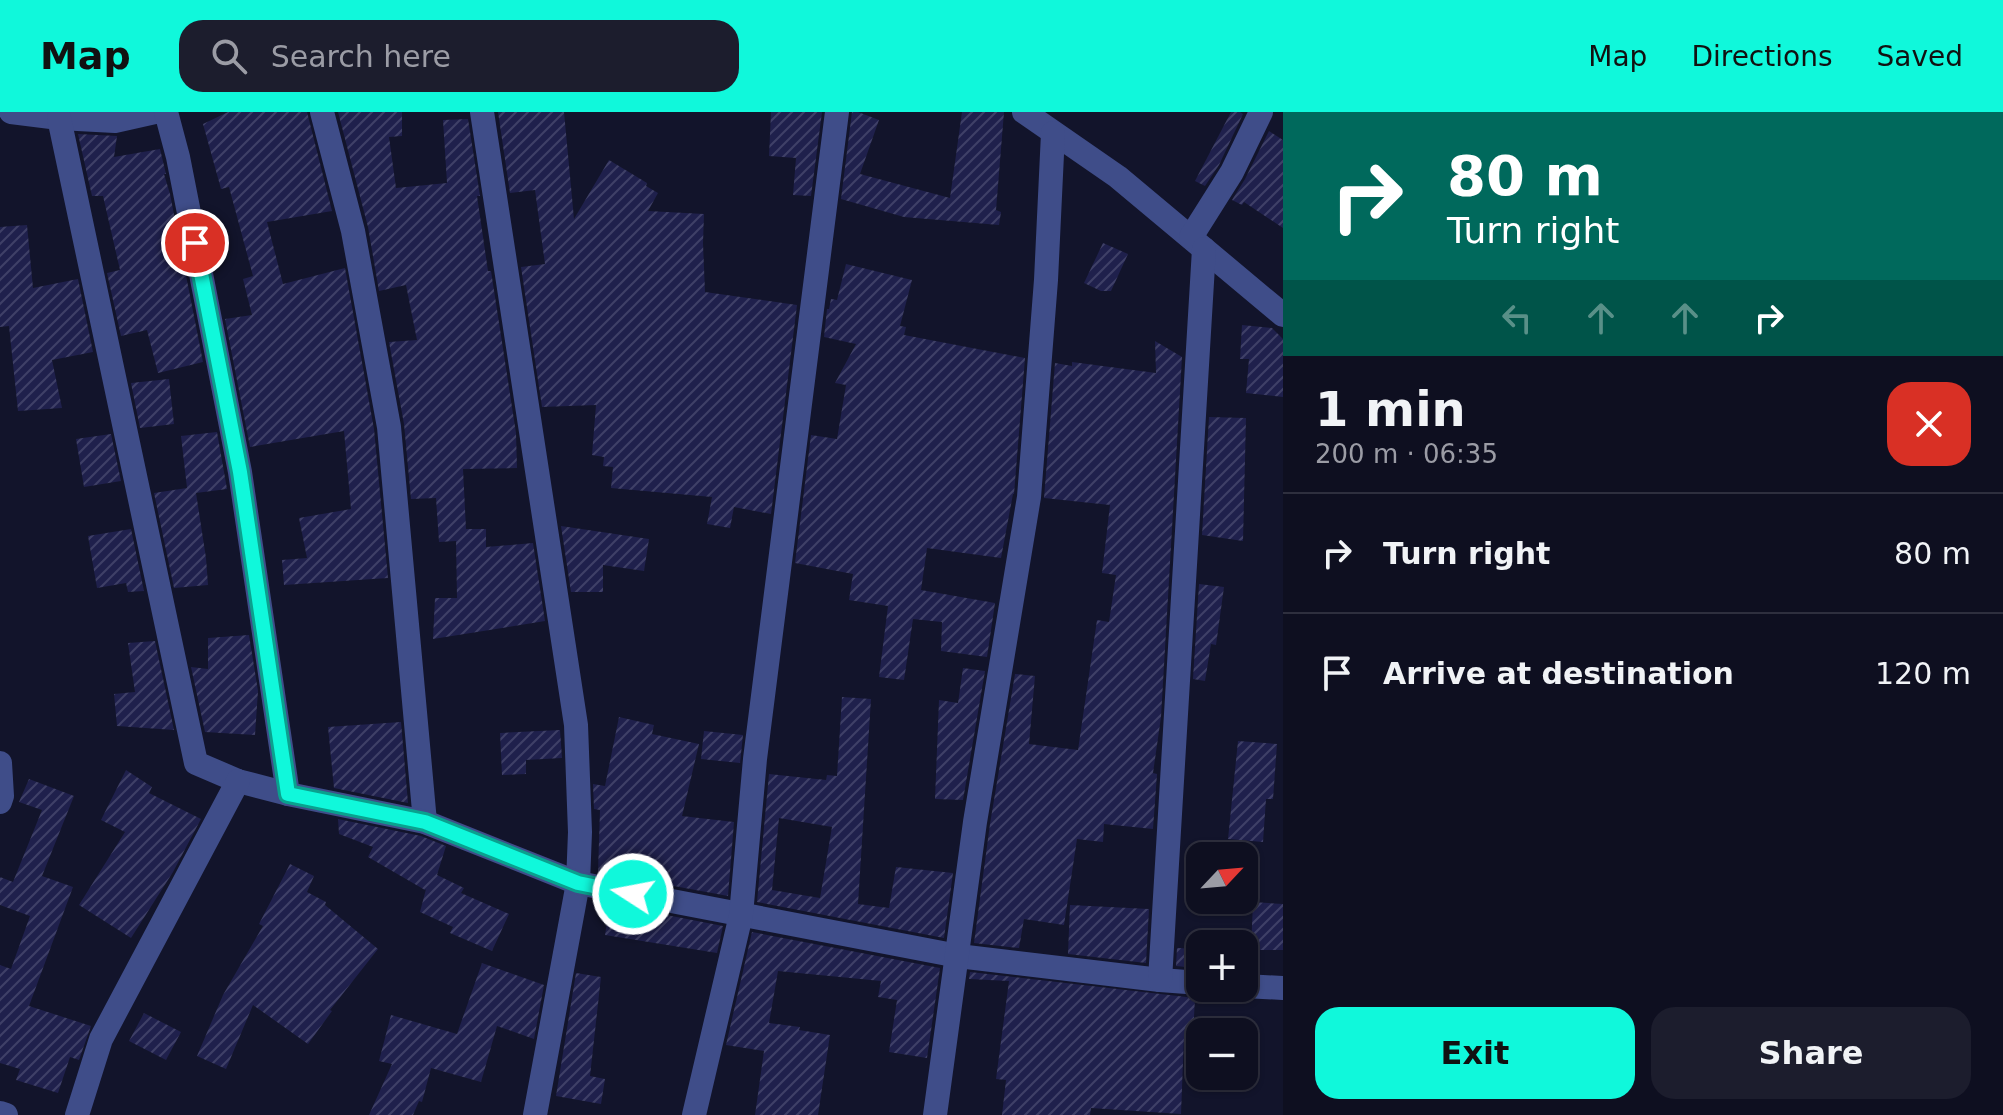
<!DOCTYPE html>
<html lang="en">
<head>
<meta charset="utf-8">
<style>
  :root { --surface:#0e0f20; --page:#1c1d2d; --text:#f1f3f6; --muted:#9b9ca5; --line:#2e2f3e; --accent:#10f8db }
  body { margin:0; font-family:"DejaVu Sans",sans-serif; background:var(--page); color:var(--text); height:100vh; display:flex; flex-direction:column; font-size:30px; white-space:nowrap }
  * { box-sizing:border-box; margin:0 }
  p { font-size:26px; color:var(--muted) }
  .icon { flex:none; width:44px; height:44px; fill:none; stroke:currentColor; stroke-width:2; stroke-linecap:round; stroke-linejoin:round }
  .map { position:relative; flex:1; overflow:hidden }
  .panel { display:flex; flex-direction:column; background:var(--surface); width:720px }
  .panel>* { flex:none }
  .hud { background:#00695c; color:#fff; overflow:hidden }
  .needle { width:52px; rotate:64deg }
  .fabs { position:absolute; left:1186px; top:730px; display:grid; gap:16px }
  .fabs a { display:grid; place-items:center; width:72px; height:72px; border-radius:16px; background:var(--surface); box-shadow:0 2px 6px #0004,0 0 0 2px var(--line); font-size:40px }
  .pin { position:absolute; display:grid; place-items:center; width:68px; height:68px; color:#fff; margin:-34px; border:4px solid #fff; border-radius:50%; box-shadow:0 2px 8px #0007 }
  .me { position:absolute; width:88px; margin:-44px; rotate:281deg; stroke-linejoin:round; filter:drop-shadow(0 0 6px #0008) }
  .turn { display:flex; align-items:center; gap:28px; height:168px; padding:0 32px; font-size:36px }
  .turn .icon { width:104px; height:104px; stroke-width:2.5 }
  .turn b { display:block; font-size:56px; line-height:68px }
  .lanes { display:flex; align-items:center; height:76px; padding:0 32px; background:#0003; justify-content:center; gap:40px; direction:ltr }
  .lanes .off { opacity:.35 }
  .round { display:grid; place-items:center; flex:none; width:84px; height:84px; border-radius:24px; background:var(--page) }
  .head { display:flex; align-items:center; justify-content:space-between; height:136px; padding:0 32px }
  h1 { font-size:48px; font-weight:800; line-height:60px }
  .action { display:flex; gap:16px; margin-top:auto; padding:16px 32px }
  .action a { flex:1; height:92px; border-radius:24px; background:var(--accent); color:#111; font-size:32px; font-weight:800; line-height:92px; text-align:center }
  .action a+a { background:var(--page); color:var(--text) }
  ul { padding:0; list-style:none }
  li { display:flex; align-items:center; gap:24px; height:120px; padding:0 32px; border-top:2px solid var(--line) }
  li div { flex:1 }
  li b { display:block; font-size:30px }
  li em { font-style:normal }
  header { display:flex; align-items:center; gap:48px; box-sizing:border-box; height:112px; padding:0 40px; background:var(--accent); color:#111 }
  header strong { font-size:38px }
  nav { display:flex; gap:44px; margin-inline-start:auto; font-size:28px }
  .search { width:560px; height:72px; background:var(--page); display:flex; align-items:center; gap:20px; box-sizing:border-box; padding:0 28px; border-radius:24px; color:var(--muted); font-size:30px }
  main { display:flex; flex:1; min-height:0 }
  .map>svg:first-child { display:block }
</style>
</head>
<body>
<header>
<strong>Map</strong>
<div class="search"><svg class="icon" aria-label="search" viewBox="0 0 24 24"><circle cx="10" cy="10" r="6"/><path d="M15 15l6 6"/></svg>Search here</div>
<nav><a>Map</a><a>Directions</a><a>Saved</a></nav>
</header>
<main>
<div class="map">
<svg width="1283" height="1003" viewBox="0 0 1283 1003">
  <defs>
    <pattern id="building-hatch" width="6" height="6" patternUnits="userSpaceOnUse" patternTransform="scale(2)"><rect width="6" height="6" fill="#1f204c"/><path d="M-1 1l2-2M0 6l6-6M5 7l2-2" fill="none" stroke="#3f4067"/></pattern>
  </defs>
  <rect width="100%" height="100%" fill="#12142b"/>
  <g fill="url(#building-hatch)" fill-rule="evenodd">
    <polygon points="228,0 307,0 332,99 267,110 283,172 345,156 374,317 388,466 284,473 282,448 307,446 299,406 351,397 344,319 250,335 225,207 252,203 243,167 253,164 229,75 221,77 203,12"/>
    <polygon points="338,0 402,0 402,24 389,25 396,76 447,71 443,8 468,7 480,84 477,84 488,159 491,159 516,321 517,356 463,357 466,417 486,417 486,435 533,431 545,509 433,527 435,486 457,486 456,429 439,430 436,386 411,387 404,312 389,230 417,228 406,173 379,179 368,115"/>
    <polygon points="498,0 564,0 574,107 609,48 647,71 646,74 658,81 648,99 704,102 703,131 705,180 797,193 771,402 734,395 730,416 707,412 712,385 611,376 613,355 603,354 604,345 592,343 596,293 542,295 521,155 545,152 535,78 510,81"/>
    <polygon points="771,0 822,0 811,84 793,83 796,46 769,44"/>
    <polygon points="852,0 858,0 879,8 860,62 950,86 962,0 1004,0 996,98 1001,100 999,113 904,105 841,87"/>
    <polygon points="1231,0 1240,0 1243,2 1219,53 1205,74 1195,69"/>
    <polygon points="1269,19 1283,28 1283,116 1244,90 1242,93 1232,88 1245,67"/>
    <polygon points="78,22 117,24 114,45 160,37 166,62 164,62 170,82 203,250 158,261 147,218 121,224 107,161 120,158 103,84 92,84"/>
    <polygon points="27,113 33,176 78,167 93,240 52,248 62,296 18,299 9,214 0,215 0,115"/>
    <polygon points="1103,131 1128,142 1111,179 1101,179 1084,171"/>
    <polygon points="846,152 912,168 900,214 906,215 904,223 1025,246 1014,382 1013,382 1001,446 927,436 921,478 995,491 987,545 941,539 942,510 913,507 904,568 879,565 888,494 849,488 853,462 795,451 811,323 837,327 846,273 835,271 856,232 824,225 827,197 829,197 831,187 837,188"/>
    <polygon points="1242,213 1272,216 1283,227 1283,285 1246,281 1249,247 1240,247"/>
    <polygon points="1155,229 1182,245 1161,605 1153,661 1157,662 1153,717 1104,712 1103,730 1077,727 1064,813 1024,807 1019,836 974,831 990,712 1015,562 1035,564 1029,632 1078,638 1097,508 1109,510 1116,463 1102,461 1110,393 1044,386 1055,251 1072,254 1072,250 1156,261"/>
    <polygon points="169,267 174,312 140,316 131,271"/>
    <polygon points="1209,305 1246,306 1243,429 1202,423"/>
    <polygon points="217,320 227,377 196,381 206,446 208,473 174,476 154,381 187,376 181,324"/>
    <polygon points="111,322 121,369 84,375 76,327"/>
    <polygon points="561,414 649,427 644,459 603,453 603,480 571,480"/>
    <polygon points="131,417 144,479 128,480 126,471 97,476 88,424"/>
    <polygon points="1199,472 1224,475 1216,533 1211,532 1205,569 1193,567"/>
    <polygon points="249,523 258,579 255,623 205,620 191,555 208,557 208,526"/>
    <polygon points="155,529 174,618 117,614 114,582 135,580 128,531"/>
    <polygon points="963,556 985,559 963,688 935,687 939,588 958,591"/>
    <path d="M 842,585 L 871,587 L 858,792 L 889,796 L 896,755 L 953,761 L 944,826 L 757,790 L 769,662 L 826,668 L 827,663 L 837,664 ZM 779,706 L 832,715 L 820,786 L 772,778 Z"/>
    <polygon points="619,605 654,613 652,622 699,632 682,704 734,710 728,784 598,760 600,698 594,697 593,672 605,674"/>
    <polygon points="401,610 408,691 334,676 328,615"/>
    <polygon points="560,618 562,646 526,648 526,662 502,663 500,621"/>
    <polygon points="704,619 743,623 740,651 701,647"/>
    <polygon points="1238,629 1277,632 1273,687 1266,687 1263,730 1228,727"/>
    <polygon points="126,658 152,675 149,681 201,707 173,760 131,826 79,793 125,720 101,708"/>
    <polygon points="29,667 74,684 42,764 73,775 29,894 91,914 79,948 70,945 58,981 16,968 20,957 0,951 0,853 11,857 30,804 0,793 0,765 13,770 42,698 19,690"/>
    <polygon points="338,707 421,724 446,734 437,763 464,776 461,781 509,802 492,839 450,821 453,815 420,800 426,777 425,778 368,745 373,735 339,722"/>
    <polygon points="290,752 314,764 307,780 326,790 325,793 378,837 330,898 332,899 308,932 253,893 226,957 197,944 223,883 263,814 259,812"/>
    <polygon points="1253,790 1283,792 1283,838 1251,838"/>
    <polygon points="610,792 723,814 717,841 605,823"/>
    <polygon points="1070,793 1149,797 1146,851 1068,842"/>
    <polygon points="752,820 940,856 927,946 889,940 897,888 878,885 881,869 778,859 769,911 800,915 799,918 830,923 818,1003 755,1003 764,939 726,933"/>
    <polygon points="1177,836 1197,837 1196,856 1176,854"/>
    <polygon points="482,851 544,873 534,927 497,914 481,970 431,956 422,990 419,989 413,1003 369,1003 392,952 379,949 391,903 457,922"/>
    <polygon points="970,860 1195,886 1193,924 1184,924 1181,1002 1091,996 1090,1003 1002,1003 1006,968 996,967 1009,869 969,867"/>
    <polygon points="576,861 601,865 590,964 605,967 601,992 556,984"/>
    <polygon points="144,901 181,920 166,948 129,929"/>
  </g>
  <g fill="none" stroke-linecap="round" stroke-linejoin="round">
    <g stroke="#3f4d89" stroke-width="24">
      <polyline points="11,0 59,6 115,9 155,0"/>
      <polyline points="166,0 178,45 240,360 288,682"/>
      <polyline points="322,0 353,119 389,315 425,710"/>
      <polyline points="482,0 576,613 580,720 578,771 535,1003"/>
      <polyline points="1024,0 1118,65 1283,203"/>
      <polyline points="59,6 196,651 238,669 288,682 425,710 578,771 958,844 1160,868 1200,871"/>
      <polyline points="1191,125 1232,60 1261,0"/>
      <polyline points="0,651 2,684 0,690"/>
      <polyline points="1160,868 1204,137"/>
      <polyline points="1244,874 1283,876"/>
      <polyline points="0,1001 6,1003"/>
      <polyline points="77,1003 101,927 238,669"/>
      <polyline points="694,1003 741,803 755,647 837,0"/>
      <polyline points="935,1003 975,710 1029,385 1046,168 1053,21"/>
    </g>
  </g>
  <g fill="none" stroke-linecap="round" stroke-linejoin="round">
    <g stroke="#0aa18e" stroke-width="20">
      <polyline id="route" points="195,131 240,360 288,682 425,710 578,771 633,782"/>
    </g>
    <use href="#route" stroke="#10f8db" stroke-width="14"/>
  </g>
</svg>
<div class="fabs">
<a><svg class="needle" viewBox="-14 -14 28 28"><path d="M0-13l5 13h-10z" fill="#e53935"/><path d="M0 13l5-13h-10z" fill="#9b9ca5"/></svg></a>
<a>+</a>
<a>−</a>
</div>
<div class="pin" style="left:195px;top:131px;background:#d93025"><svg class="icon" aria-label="arrive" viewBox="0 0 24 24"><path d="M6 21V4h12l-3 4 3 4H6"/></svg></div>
<svg class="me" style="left:633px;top:782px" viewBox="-20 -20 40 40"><circle r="17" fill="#10f8db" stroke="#fff" stroke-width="3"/><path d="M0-11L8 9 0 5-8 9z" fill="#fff"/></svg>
</div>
<section class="panel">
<div class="hud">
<div class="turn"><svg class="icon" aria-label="right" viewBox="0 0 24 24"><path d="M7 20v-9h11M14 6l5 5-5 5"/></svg><div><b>80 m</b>Turn right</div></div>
<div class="lanes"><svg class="icon off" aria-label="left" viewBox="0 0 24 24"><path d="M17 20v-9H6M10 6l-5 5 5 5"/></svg><svg class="icon off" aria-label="ahead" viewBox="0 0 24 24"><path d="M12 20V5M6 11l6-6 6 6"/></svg><svg class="icon off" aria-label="ahead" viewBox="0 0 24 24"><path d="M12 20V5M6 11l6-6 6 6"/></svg><svg class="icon" aria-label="right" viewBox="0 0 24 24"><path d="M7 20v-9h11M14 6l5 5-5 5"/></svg></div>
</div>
<div class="head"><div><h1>1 min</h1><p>200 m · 06:35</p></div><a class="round" style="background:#d93025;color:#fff"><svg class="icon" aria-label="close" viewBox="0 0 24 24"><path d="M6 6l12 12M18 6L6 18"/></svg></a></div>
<ul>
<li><svg class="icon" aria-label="right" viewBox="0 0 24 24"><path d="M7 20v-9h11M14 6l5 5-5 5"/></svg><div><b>Turn right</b></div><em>80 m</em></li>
<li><svg class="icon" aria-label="arrive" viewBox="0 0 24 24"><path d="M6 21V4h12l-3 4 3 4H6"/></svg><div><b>Arrive at destination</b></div><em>120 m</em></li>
</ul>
<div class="action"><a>Exit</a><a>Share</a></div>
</section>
</main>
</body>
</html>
